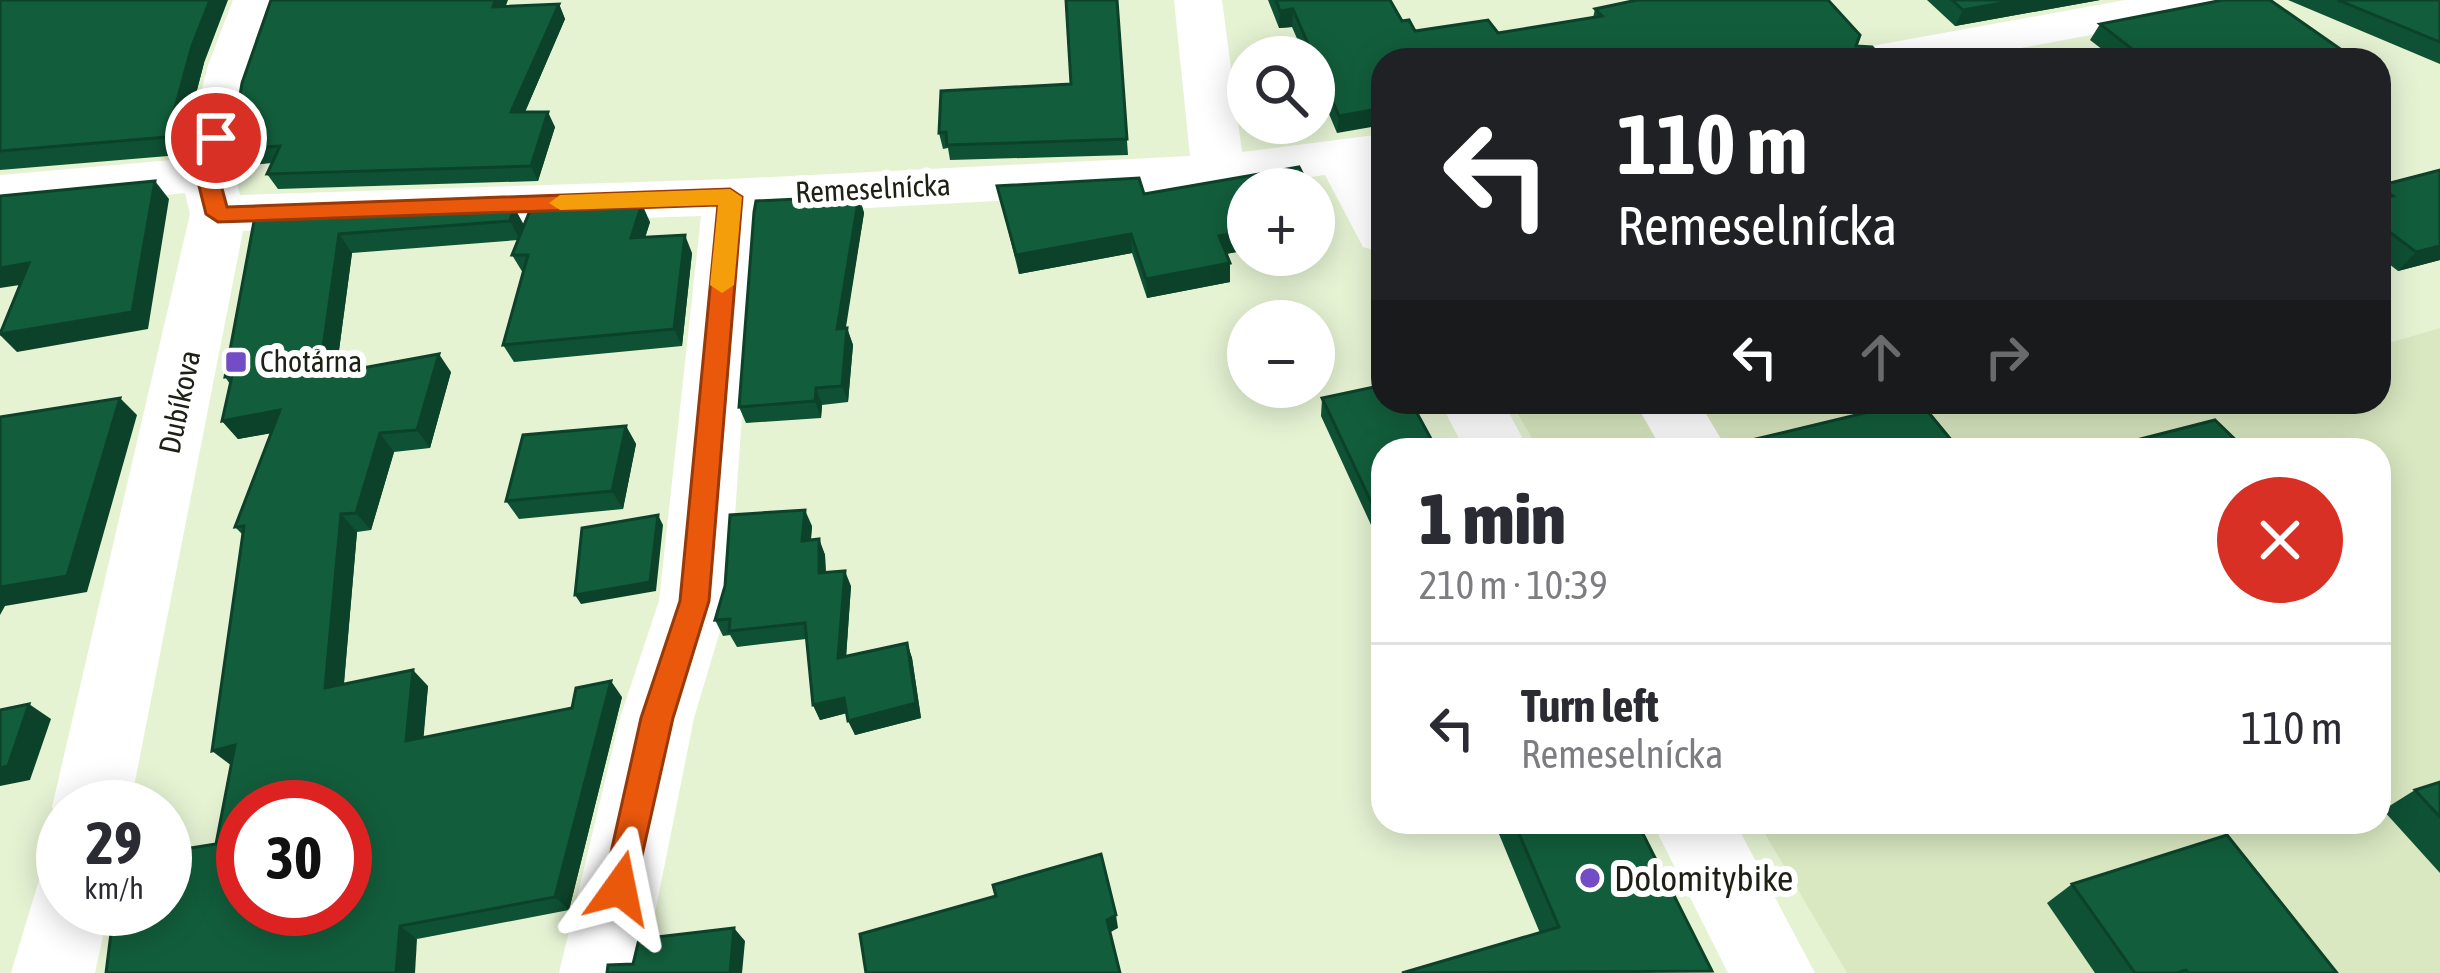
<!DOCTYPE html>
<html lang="en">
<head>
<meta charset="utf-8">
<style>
  :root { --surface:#fff; --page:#f7f7f7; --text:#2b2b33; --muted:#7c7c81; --line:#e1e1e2 }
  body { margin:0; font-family:"Asap Condensed",sans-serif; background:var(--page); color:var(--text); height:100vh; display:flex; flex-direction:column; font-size:45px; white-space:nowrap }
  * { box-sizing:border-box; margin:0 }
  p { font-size:39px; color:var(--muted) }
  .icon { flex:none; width:66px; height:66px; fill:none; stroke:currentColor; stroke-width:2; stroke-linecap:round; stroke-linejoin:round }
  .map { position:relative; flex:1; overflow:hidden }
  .side { position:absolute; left:1371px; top:438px; width:1020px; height:396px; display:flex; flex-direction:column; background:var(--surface); border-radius:36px; box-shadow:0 6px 30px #0003 }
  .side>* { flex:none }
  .hud { position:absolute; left:1371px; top:48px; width:1020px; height:366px; border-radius:36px; box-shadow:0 6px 30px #0003; background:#202124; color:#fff; overflow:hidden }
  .buttons { position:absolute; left:1227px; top:36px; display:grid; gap:24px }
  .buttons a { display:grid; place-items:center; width:108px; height:108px; border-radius:50%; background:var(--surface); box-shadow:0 6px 30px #0003; font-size:60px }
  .speed { position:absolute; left:36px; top:780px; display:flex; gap:24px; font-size:60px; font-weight:700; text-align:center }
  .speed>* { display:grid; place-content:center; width:156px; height:156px; border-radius:50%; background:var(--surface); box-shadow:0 6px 30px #0003; line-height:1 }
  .speed small { font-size:30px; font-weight:400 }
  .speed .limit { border:18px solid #d22; background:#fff; color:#111 }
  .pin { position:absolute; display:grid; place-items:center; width:102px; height:102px; color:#fff; margin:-51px; border:6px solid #fff; border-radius:50%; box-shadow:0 3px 12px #0007 }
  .me { position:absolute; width:132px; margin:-66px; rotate:12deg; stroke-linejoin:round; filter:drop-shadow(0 0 9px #0008) }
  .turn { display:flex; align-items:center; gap:42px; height:252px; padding:0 48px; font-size:54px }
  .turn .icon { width:156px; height:156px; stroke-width:2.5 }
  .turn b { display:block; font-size:84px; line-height:102px }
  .lanes { display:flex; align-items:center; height:114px; padding:0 48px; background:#0003; justify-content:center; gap:60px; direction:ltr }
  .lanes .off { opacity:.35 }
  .round { display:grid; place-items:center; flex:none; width:126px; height:126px; border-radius:63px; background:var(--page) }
  .overview { display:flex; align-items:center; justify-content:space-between; height:204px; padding:0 48px }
  h1 { font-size:72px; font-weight:800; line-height:90px }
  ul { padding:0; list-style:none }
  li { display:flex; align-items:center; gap:36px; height:168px; padding:0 48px; border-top:3px solid var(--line) }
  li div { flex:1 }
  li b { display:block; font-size:45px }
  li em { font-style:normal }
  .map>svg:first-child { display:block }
</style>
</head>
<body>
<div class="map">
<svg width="2440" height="973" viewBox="0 0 2440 973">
  <rect width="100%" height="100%" fill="#e6f3d3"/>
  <polygon fill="#d9e8c1" points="2440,328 2440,973 1847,973 1758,822 2379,822 2379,450 1539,450 1511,402 2379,402 2379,346"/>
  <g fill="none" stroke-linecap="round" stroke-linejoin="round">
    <g fill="#fff" fill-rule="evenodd">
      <path d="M 233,0 L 281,0 C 263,50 225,144 240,195 L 730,179 L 1190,156 L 1174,0 L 1222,0 L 1242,152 L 1383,134 L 1383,168 L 1375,169 L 1383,183 L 1383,253 L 1363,247 L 1325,175 L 1218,189 L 756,214 L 729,601 L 694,718 L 643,973 L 559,973 L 620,718 L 659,601 L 701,216 L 243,231 L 130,807 L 63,807 L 63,832 L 52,807 L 190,214 L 185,193 L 0,211 L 0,175 L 184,159 L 208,65 Z"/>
      <polygon points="2125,0 2227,0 2220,10 2203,14 1957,60 1852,60 1860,50 1877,45"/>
      <polygon points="1440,402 1503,402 1529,450 1465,450"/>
      <polygon points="1635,402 1699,402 1727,449 1662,450"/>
      <polygon points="1652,822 1735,822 1815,973 1728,973"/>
      <polygon points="63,871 63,909 109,909 95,973 11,973 39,880"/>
    </g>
  </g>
  <g fill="#0f5134">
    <polygon points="0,0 204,63 180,155 0,170"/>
    <polygon points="1117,0 1128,155 950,160 948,148 943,149 939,133 1071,84"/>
    <polygon points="1268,0 1390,0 1402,21 1415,31 1498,33 1593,18 1595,9 1828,0 1383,60 1337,133 1314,78 1314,57 1305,57 1292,27 1279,28"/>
    <polygon points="1927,0 2100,0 1955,26"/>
    <polygon points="2288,0 2440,0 2440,64"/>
    <polygon points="559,4 565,19 525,112 555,127 538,181 278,189 267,174 272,163 242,166 231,150 506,6"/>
    <polygon points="2100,24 2356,60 2116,60 2090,40"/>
    <polygon points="2440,170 2440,260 2398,271 2379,256 2379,186"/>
    <polygon points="997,186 1144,194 1248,250 1226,254 1230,263 1230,282 1147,298 1132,253 1019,274"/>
    <polygon points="859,196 864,213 845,328 847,328 853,345 848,402 822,405 821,418 746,423 739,407"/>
    <polygon points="514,207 524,225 650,222 645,238 692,253 682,346 514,362 503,345 523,273 512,255 518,240 352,253 336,373 451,372 430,448 394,452 371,530 357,532 344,684 428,686 423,737 622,697 569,910 417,939 216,844 231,765 243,535 235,527 271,433 238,439 222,421 230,384 225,377 255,216"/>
    <polygon points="1322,398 1383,450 1383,551 1321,416"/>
    <polygon points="626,426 636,444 623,509 519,519 506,501"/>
    <polygon points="1756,439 1945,450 1751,450"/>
    <polygon points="812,526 811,540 819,539 825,555 826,573 851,586 846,656 907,643 912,658 921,718 855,735 847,713 820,720 813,705 806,639 737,647 730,635 723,636 715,620"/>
    <polygon points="2440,782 2440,873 2383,810 2415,790"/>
    <polygon points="1494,822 1637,822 1712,971 1540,933"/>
    <polygon points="2072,884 2337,973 2095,973 2047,903"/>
  </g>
  <g fill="#0d422a">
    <polygon points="210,0 228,0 204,63 180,155 167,137 192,46"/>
    <polygon points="495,0 508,0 500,22 493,7"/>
    <polygon points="2018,0 2100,0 1955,26 1963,10"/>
    <polygon points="559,4 565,19 518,128 511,112"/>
    <polygon points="1293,9 1292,27 1279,28 1280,11"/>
    <polygon points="1383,108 1383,125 1337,133 1339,116"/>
    <polygon points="548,112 555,127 538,181 531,166"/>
    <polygon points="155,181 169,199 148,329 17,352 0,335"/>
    <polygon points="859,196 864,213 843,346 837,329"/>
    <polygon points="642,204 650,222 639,256 631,238"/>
    <polygon points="514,207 524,226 520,240 510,221"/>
    <polygon points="1319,207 1317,226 1314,227 1314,208"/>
    <polygon points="1248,231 1248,250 1219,255 1219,236"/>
    <polygon points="339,234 352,253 333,395 319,376"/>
    <polygon points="1131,234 1132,253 1019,274 1016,255"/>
    <polygon points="685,235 692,253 682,346 674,329"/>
    <polygon points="2440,246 2440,260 2398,271 2416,252"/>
    <polygon points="29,263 46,281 0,288 0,268"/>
    <polygon points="1230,263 1230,282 1147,298 1146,279"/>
    <polygon points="847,328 853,345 848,402 842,386"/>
    <polygon points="439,354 451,372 430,448 417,430"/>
    <polygon points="816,388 822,405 821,418 815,401"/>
    <polygon points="120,398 137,415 87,592 5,606 0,615 0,587"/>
    <polygon points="280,410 295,429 238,439 222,421"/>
    <polygon points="626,426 636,444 623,509 612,491"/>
    <polygon points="380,433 394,452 371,530 356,513"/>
    <polygon points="1952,441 1945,450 1917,450"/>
    <polygon points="805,510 812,526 809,557 802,541"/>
    <polygon points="341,514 357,532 342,704 325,688"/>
    <polygon points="658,515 663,525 656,591 581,604 575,595"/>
    <polygon points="819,539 825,555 826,589 819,573"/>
    <polygon points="845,571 851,586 845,673 838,658"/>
    <polygon points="907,643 912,658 921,718 855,735 848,721"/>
    <polygon points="413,670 428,686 422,756 406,741"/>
    <polygon points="611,681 622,697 569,910 555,897"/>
    <polygon points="844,698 851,712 820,720 813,705"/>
    <polygon points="29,704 51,719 30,780 0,786 0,768"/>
    <polygon points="235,745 232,766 212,751"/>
    <polygon points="1116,915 1118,928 1109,933 1107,920"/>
    <polygon points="400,926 417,939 415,973 396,973"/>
    <polygon points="734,928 745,941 742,973 730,973"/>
  </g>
  <g fill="#125e3c" stroke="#0d422a" stroke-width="3" fill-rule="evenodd">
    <polygon points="0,0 210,0 192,46 167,137 0,151"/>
    <polygon points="271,0 495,0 493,7 559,4 511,112 548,112 531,166 267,174 280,146 231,150 242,83"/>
    <polygon points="1066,0 1117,0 1127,139 947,145 946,132 939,133 941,91 1071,84"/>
    <polygon points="1276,0 1390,0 1402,21 1409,20 1415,31 1488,20 1498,33 1602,16 1595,9 1637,0 1828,0 1860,35 1856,46 1872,47 1884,60 1383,60 1383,108 1339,116 1293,9 1280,11"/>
    <polygon points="1952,0 2018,0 1963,10"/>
    <polygon points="2223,0 2270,0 2356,60 2276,60 2269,55 2247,60 2146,60 2100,24"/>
    <polygon points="2338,0 2440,0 2440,42"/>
    <polygon points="1993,52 2002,60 1950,60"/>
    <polygon points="1299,167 1310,189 1248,189 1248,231 1219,236 1230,263 1146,279 1131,234 1016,255 997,186 1139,178 1144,194"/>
    <polygon points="2440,170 2440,246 2416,252 2379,224 2379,200 2393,196 2379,186"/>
    <polygon points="155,181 132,312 0,334 29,263 0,268 0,196"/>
    <polygon points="859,196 837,329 847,328 842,386 816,388 815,401 739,407 754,212 756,201"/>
    <polygon points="642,204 631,238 685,235 674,329 503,345 528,255 512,255 531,208"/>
    <path d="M 514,207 L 510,221 L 339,234 L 319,376 L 439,354 L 417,430 L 380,433 L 356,513 L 341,514 L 325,688 L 413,670 L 406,741 L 572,708 L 576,688 L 611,681 L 555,897 L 400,926 L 396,973 L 106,973 L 114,909 L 165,909 L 165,852 L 216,844 L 235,745 L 212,751 L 244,526 L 235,527 L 280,410 L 222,421 L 232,376 L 225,377 L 255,216 ZM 243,807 L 345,807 L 345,909 L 243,909 Z"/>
    <polygon points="1383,385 1383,402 1411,402 1437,450 1383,450 1383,527 1322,398"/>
    <polygon points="120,398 67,576 0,587 0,417"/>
    <polygon points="1910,402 1920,402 1952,441 1918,450 1764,450 1756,439"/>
    <polygon points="2215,420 2246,450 2107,450 2105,448"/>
    <polygon points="626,426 612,491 506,501 523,435"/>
    <polygon points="805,510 802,541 819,539 819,573 845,571 838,658 907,643 916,703 848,721 844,698 813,705 805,623 729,631 730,619 715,620 725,586 730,515"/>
    <polygon points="658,515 650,582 575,595 582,528"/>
    <polygon points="29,704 8,766 0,768 0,710"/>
    <polygon points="2440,782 2440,817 2415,790"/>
    <polygon points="1514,822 1637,822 1712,971 1402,973 1559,927"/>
    <polygon points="2227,835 2337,973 2188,973 2186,970 2177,973 2135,973 2072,884"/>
    <polygon points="1101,854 1116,915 1107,920 1120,973 866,973 860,934 996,896 993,885"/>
    <polygon points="734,928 730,973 607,973 608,965 633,964 639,939"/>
  </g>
  <polygon fill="#ea580c" stroke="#983908" stroke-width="3" points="216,131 227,138 218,174 227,207 730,189 742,197 709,601 673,718 632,900 620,904 608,900 603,888 641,718 680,601 718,205 218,222 206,214 196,174 205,138"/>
  <polygon fill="#f59e0b" points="730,189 742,197 734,285 722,293 710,285 718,205 560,210 549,203 560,195"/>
  <g fill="#734dc6" stroke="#fff" stroke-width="4.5">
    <rect x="224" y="350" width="24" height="24" rx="6"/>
    <circle cx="1590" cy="878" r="12"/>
  </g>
  <g text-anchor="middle" stroke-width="12" stroke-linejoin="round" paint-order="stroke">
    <g font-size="30" fill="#1d2115" stroke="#fff">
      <text transform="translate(873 189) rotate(-3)" y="10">Remeselnícka</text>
      <text transform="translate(180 402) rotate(-78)" y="10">Dubíkova</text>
    </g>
    <g font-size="30" fill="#1d2115" stroke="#fff" text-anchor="start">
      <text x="260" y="372">Chotárna</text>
    </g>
    <g font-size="36" fill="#1d2115" stroke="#fff" text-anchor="start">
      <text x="1614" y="891">Dolomitybike</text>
    </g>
  </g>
</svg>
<div class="buttons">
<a><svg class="icon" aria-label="search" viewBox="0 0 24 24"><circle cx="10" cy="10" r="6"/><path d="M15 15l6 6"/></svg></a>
<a>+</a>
<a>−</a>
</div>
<div class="speed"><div>29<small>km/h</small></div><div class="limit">30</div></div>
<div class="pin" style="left:216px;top:138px;background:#d93025"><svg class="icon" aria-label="arrive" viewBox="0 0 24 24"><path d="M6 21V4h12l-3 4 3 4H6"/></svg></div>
<svg class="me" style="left:620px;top:888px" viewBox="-20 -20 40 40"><path d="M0-17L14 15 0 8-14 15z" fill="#ea580c" stroke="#fff" stroke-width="4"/></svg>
<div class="hud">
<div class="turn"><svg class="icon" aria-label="left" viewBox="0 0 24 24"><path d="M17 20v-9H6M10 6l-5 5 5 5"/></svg><div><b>110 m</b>Remeselnícka</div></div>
<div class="lanes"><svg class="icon" aria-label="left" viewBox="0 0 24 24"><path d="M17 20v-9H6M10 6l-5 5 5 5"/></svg><svg class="icon off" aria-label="ahead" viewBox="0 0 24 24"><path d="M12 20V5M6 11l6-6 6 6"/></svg><svg class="icon off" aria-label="right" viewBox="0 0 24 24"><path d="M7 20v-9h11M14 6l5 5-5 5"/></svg></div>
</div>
<section class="side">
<div class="overview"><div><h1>1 min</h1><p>210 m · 10:39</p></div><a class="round" style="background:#d93025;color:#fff"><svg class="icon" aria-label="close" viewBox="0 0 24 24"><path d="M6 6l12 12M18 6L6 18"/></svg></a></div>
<ul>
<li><svg class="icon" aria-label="left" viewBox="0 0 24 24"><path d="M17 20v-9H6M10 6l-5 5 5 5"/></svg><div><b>Turn left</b><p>Remeselnícka</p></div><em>110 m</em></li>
</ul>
</section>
</div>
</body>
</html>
